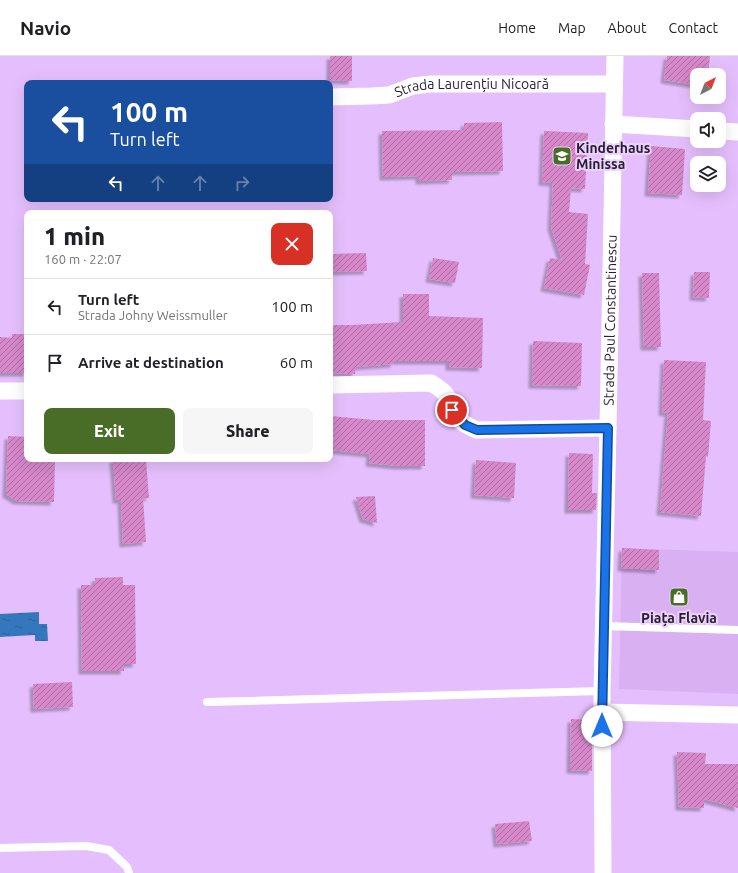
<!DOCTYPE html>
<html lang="en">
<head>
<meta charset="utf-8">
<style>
  :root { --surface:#fff; --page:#f6f6f6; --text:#202124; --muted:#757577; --line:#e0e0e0; --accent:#496d26 }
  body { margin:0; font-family:Ubuntu,sans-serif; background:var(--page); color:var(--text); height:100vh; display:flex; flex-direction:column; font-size:15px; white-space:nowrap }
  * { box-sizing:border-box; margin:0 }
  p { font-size:13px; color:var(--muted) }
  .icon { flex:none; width:22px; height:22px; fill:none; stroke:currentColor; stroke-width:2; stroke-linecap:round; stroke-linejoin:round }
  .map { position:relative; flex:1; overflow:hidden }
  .details { position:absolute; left:24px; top:154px; width:309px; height:252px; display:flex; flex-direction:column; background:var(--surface); border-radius:8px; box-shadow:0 4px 16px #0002 }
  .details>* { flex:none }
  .banner { position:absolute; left:24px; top:24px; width:309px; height:122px; border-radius:8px; box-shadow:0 4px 16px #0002; background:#1a4fa0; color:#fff; overflow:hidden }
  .needle { width:26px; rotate:42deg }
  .buttons { position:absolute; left:690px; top:12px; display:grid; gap:8px }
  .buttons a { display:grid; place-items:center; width:36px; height:36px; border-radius:8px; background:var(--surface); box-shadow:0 4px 16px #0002; font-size:20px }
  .pin { position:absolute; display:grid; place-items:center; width:34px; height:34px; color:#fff; margin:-17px; border:2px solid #fff; border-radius:50%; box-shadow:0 1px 4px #0007 }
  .me { position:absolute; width:44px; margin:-22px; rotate:0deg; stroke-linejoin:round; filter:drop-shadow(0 0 3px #0008) }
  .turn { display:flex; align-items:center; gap:14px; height:84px; padding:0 20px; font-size:18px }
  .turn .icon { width:52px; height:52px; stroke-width:2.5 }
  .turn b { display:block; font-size:28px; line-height:34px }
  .lanes { display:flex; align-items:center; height:38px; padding:0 20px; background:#0003; justify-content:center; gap:20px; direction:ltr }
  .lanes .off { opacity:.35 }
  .round { display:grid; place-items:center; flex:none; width:42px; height:42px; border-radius:8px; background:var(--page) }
  .head { display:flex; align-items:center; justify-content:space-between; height:68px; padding:0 20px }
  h1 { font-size:24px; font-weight:800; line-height:30px }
  .action { display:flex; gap:8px; margin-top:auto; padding:8px 20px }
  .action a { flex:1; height:46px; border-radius:8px; background:var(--accent); color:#fff; font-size:16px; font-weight:800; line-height:46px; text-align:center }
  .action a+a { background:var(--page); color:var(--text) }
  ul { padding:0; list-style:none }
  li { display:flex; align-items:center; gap:12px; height:56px; padding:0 20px; border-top:1px solid var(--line) }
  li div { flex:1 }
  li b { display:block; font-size:15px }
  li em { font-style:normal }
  header { display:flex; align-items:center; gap:24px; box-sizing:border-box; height:56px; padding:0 20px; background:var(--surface); border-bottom:1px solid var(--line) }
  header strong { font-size:19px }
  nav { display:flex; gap:22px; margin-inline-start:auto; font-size:14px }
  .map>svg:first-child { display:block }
</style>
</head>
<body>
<header>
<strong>Navio</strong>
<nav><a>Home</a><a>Map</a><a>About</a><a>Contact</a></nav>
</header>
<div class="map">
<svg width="738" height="817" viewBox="0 0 738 817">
  <defs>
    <pattern id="water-ripples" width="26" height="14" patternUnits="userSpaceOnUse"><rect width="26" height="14" fill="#3577bd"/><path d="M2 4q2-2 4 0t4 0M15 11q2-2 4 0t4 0" fill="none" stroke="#2d619a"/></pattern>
    <pattern id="building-hatch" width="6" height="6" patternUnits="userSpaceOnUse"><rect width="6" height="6" fill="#d688cb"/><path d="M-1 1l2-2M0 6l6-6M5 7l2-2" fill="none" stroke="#ae6ea5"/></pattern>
    <filter id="shadow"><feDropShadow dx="-3.5" dy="3.5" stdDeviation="1" flood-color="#0004"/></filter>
  </defs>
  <rect width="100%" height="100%" fill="#e5bffd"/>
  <polygon fill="#d9b0f2" points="622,492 738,496 738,638 619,633"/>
  <polygon fill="url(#water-ripples)" points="39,556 39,568 47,568 48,585 35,585 35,579 0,581 0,558"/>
  <g fill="url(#building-hatch)" filter="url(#shadow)">
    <polygon points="330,0 352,0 352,25 330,24"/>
    <polygon points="667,0 710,0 708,19 697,19 697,29 664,24"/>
    <polygon points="502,66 503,115 452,116 452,124 419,125 419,120 383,121 382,75 464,74 464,67"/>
    <polygon points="544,75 588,77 585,133 571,132 569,156 588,158 585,208 590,209 584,239 544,232 550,202 562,204 551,171 553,127 542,126"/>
    <polygon points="651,90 685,93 682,139 648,137"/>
    <polygon points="366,197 367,215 330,216 330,198"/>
    <polygon points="433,202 459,206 455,227 429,223"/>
    <polygon points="694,216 710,216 709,242 693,241"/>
    <polygon points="642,217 659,217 661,291 644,291"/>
    <polygon points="403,238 429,238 429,260 483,262 482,312 449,311 449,305 394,305 394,308 356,311 355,318 331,317 333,269 352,269 403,266"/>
    <polygon points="12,278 27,278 27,317 0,317 0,281 12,282"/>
    <polygon points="533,285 582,287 581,330 532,329"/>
    <polygon points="664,304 706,306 703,364 711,365 708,401 706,400 701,460 660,456 668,357 662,356"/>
    <polygon points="330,360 375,364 425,364 425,410 398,410 369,407 370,398 330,394"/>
    <polygon points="8,380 27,381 27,403 55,403 54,446 17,445 6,438"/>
    <polygon points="569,397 593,398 592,437 597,437 596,454 568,454"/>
    <polygon points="113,403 146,403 149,442 143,442 146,486 123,488 121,444 116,444"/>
    <polygon points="476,404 516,407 514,442 474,439"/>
    <polygon points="375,440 377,467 363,463 356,441"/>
    <polygon points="622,492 659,494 659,514 621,512"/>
    <polygon points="123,521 123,529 135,529 136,608 124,608 124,615 82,615 81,529 95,529 95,522"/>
    <polygon points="72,626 73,651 34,653 33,628"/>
    <polygon points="571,663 592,664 592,715 570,714"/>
    <polygon points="677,696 706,697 705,708 738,708 738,752 704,743 704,752 679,751"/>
    <polygon points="529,765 532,785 497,788 495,768"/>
  </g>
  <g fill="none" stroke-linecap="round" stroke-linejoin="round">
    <g stroke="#fff" stroke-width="8">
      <polyline points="604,570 738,574"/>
      <polyline points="207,646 602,635"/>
      <polyline points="0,792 86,790 109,794 127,811 129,817"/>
    </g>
    <g stroke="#fff" stroke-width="17">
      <path id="s1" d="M 330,41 L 371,40 L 389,39 L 413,30 L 430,28 L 614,28"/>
      <polyline points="613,68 697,73"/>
      <polyline points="719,75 738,76"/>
      <path d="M 330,329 L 431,327 C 439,332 446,336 449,345 C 451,348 451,351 452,354 C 457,365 467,370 477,374 L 608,372"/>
      <polyline points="0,335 27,335"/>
      <polyline points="602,656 738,659"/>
      <path id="s2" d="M 603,817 L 602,635 L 608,372 L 615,0"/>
    </g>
  </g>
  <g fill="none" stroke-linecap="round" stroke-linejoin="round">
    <g stroke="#114b97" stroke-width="10">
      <polyline id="route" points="452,354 465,369 477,374 608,372 602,670"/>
    </g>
    <use href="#route" stroke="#1a73e8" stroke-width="7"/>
  </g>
  <defs>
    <g id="school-square" transform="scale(1)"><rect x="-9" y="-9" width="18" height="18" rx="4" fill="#496d26" stroke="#ead3f8"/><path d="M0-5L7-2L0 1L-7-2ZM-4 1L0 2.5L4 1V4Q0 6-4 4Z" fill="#fff"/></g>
    <g id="shop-square" transform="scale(1)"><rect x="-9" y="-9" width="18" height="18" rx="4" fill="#496d26" stroke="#ead3f8"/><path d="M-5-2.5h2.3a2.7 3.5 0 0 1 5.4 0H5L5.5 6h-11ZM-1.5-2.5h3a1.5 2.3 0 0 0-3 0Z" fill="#fff"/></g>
  </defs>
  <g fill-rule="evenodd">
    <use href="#school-square" x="562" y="100"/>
    <use href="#shop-square" x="679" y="541"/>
  </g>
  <g text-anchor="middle" stroke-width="4" stroke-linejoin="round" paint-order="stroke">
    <g font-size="14" fill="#2a1c33" stroke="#ead3f8">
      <text dy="5" stroke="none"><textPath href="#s1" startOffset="143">Strada Laurențiu Nicoară</textPath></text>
      <text dy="5" stroke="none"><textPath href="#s2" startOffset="553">Strada Paul Constantinescu</textPath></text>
    </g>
    <g font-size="14" font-weight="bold" fill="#2a1c33" stroke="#ead3f8" text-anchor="start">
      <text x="576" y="97">Kinderhaus<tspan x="576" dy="16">Minissa</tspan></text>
      <text x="679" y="567" text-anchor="middle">Piața Flavia</text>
    </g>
  </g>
</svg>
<div class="buttons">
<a><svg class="needle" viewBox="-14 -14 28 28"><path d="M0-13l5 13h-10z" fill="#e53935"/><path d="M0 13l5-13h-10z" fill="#757577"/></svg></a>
<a><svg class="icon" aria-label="sound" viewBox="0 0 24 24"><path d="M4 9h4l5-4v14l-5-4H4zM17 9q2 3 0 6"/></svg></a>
<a><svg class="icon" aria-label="layers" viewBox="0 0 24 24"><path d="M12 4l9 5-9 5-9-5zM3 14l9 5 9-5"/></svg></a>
</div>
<div class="pin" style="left:452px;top:354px;background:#d93025"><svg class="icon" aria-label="arrive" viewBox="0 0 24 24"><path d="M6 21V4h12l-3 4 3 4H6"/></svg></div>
<svg class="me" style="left:602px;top:670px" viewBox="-20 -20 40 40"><circle r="19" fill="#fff"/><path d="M0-13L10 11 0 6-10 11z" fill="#1a73e8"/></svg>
<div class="banner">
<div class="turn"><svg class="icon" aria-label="left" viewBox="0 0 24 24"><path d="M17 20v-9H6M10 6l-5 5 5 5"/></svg><div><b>100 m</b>Turn left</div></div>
<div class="lanes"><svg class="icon" aria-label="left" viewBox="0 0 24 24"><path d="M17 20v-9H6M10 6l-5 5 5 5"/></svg><svg class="icon off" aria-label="ahead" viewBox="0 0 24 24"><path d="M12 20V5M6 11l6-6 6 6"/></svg><svg class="icon off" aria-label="ahead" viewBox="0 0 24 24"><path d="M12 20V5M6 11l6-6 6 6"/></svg><svg class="icon off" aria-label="right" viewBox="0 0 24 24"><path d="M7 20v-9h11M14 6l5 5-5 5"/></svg></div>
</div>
<section class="details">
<div class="head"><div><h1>1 min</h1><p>160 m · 22:07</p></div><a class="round" style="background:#d93025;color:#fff"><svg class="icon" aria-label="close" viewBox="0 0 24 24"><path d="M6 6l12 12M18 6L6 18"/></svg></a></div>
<ul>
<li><svg class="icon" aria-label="left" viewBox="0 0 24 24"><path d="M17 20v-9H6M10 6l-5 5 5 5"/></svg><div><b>Turn left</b><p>Strada Johny Weissmuller</p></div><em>100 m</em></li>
<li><svg class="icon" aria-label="arrive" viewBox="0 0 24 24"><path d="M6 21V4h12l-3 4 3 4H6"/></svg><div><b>Arrive at destination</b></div><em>60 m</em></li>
</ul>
<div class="action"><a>Exit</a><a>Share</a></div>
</section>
</div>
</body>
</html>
